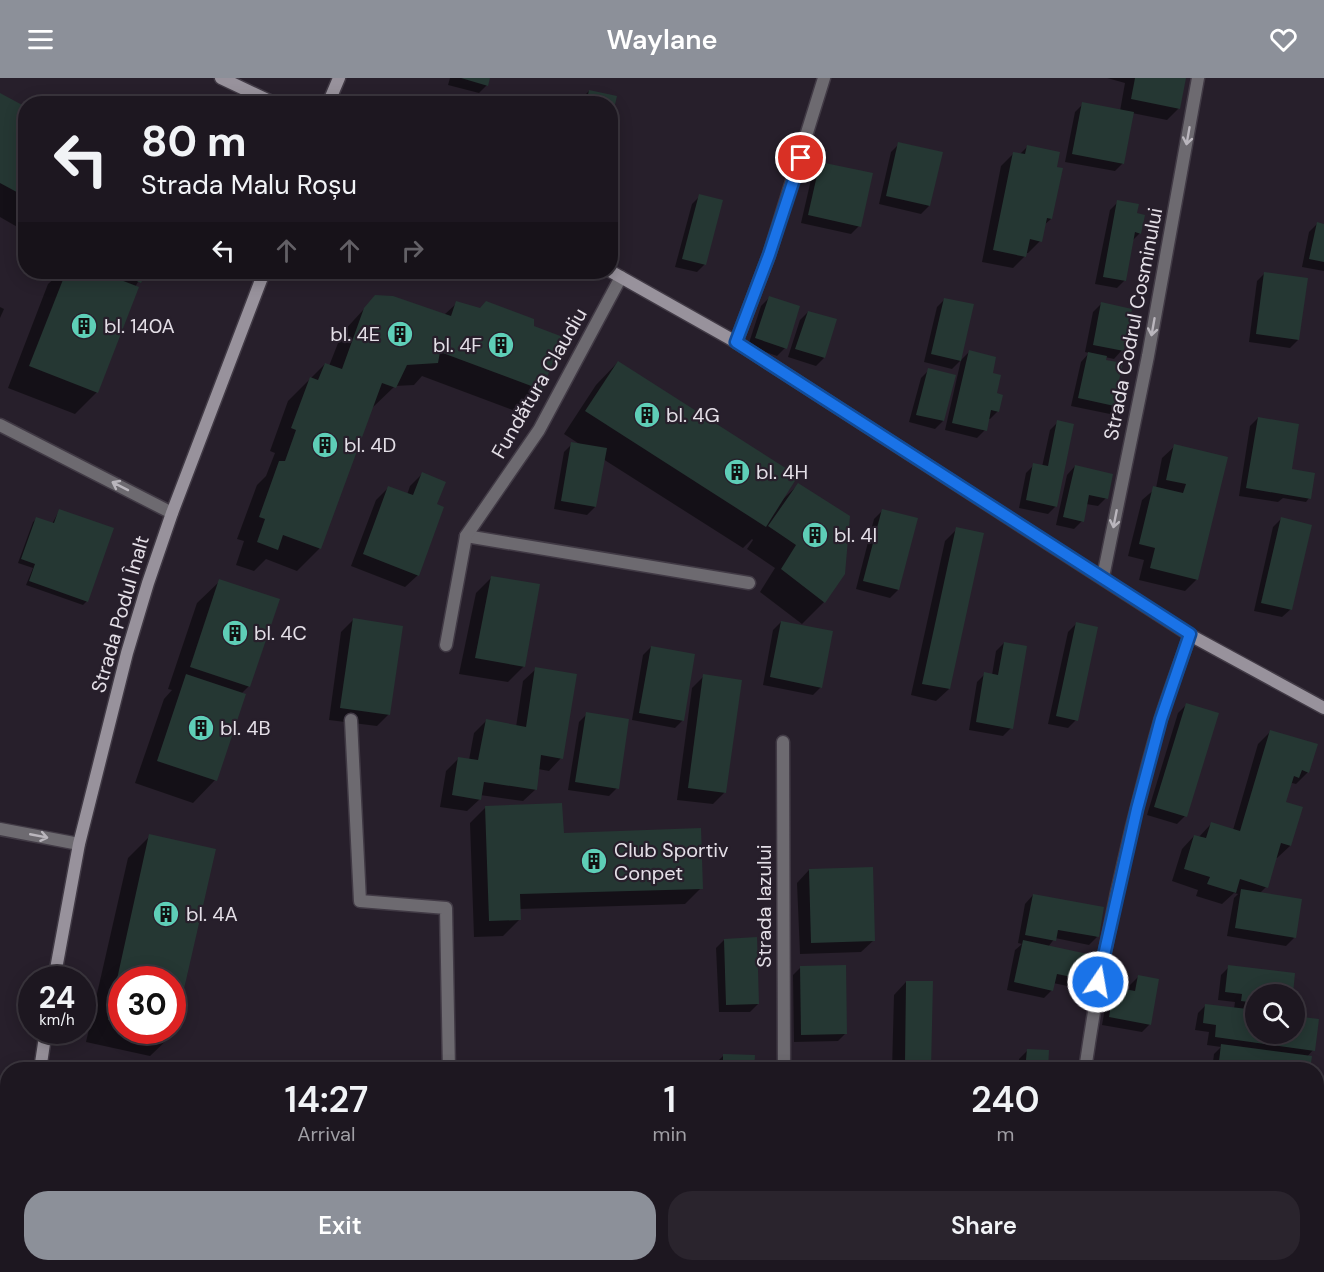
<!DOCTYPE html>
<html lang="en">
<head>
<meta charset="utf-8">
<style>
  :root { --surface:#1d1720; --page:#2a242d; --text:#f1f3f6; --muted:#a09fa5; --line:#3b363e; --accent:#8c9099 }
  body { margin:0; font-family:"DM Sans",sans-serif; background:var(--page); color:var(--text); height:100vh; display:flex; flex-direction:column; font-size:22px; white-space:nowrap }
  * { box-sizing:border-box; margin:0 }
  p { font-size:20px; color:var(--muted) }
  .icon { flex:none; width:33px; height:33px; fill:none; stroke:currentColor; stroke-width:2; stroke-linecap:round; stroke-linejoin:round }
  .map { position:relative; flex:1; overflow:hidden }
  .drawer { position:absolute; left:0px; top:984px; width:1324px; height:210px; display:flex; flex-direction:column; background:var(--surface); border-radius:24px 24px 0 0; box-shadow:0 3px 15px #0003,0 0 0 2px var(--line) }
  .drawer>* { flex:none }
  .guide { position:absolute; left:18px; top:18px; width:600px; height:183px; border-radius:24px; box-shadow:0 3px 15px #0003,0 0 0 2px var(--line); background:#1d1720; color:var(--text); overflow:hidden }
  .buttons { position:absolute; left:1245px; top:906px; display:grid; gap:12px }
  .buttons a { display:grid; place-items:center; width:60px; height:60px; border-radius:50%; background:var(--surface); box-shadow:0 3px 15px #0003,0 0 0 2px var(--line); font-size:30px }
  .speed { position:absolute; left:18px; top:888px; display:flex; gap:12px; font-size:30px; font-weight:700; text-align:center }
  .speed>* { display:grid; place-content:center; width:78px; height:78px; border-radius:50%; background:var(--surface); box-shadow:0 3px 15px #0003,0 0 0 2px var(--line); line-height:1 }
  .speed small { font-size:15px; font-weight:400 }
  .speed .limit { border:9px solid #d22; background:#fff; color:#111 }
  .pin { position:absolute; display:grid; place-items:center; width:51px; height:51px; color:#fff; margin:-26px; border:3px solid #fff; border-radius:50%; box-shadow:0 2px 6px #0007 }
  .me { position:absolute; width:66px; margin:-33px; rotate:12deg; stroke-linejoin:round; filter:drop-shadow(0 0 4px #0008) }
  .turn { display:flex; align-items:center; gap:21px; height:126px; padding:0 24px; font-size:27px }
  .turn .icon { width:78px; height:78px; stroke-width:2.5 }
  .turn b { display:block; font-size:42px; line-height:51px }
  .lanes { display:flex; align-items:center; height:57px; padding:0 24px; background:#0003; justify-content:center; gap:30px; direction:ltr }
  .lanes .off { opacity:.35 }
  .eta { display:flex; justify-content:space-evenly; align-items:center; height:102px; text-align:center }
  .eta b { font-size:36px; font-weight:600; line-height:42px }
  .cta { display:flex; gap:12px; margin-top:auto; padding:12px 24px }
  .cta a { flex:1; height:69px; border-radius:24px; background:var(--accent); color:#fff; font-size:24px; font-weight:600; line-height:69px; text-align:center }
  .cta a+a { background:var(--page); color:var(--text) }
  header { display:flex; justify-content:space-between; align-items:center; height:78px; padding:0 24px; background:var(--accent); color:#fff; font-size:27px; font-weight:600 }
  .map>svg:first-child { display:block }
</style>
</head>
<body>
<header><svg class="icon" aria-label="menu" viewBox="0 0 24 24"><path d="M4 6h16M4 12h16M4 18h16"/></svg>Waylane<svg class="icon" aria-label="heart" viewBox="0 0 24 24"><path d="M12 20l-8-8c-3-5 5-10 8-4 3-6 11-1 8 4z"/></svg></header>
<div class="map">
<svg width="1324" height="1194" viewBox="0 0 1324 1194">
  <rect width="100%" height="100%" fill="#271f2b"/>
  <g fill="#0007" fill-rule="evenodd">
    <polygon points="450,0 488,0 487,7 479,15 448,7"/>
    <polygon points="1107,0 1185,0 1179,30 1167,42 1132,35 1123,85 1115,93 1065,84 1075,34 1083,26 1120,33 1125,5"/>
    <polygon points="589,13 616,19 610,41 610,26 580,26 581,21"/>
    <polygon points="0,17 26,31 26,154 0,139"/>
    <polygon points="899,66 929,128 921,136 879,126 891,74"/>
    <polygon points="1027,69 1051,141 1043,148 1040,163 1028,175 1026,175 1025,178 1013,190 982,184 1001,88 1014,75 1019,77"/>
    <polygon points="821,85 859,148 851,156 801,145 813,93"/>
    <polygon points="700,118 705,186 697,194 675,189 692,126"/>
    <polygon points="1118,124 1135,136 1140,155 1132,163 1125,202 1117,210 1095,206 1110,132"/>
    <polygon points="1317,146 1324,147 1324,193 1302,189 1309,154"/>
    <polygon points="56,194 144,194 135,209 97,314 75,336 8,310 48,206 57,198 54,196"/>
    <polygon points="1265,195 1298,262 1290,270 1249,264 1257,203"/>
    <polygon points="376,218 444,237 457,225 541,311 518,334 422,298 414,307 395,308 371,331 319,471 297,493 266,481 254,493 236,487 244,463 237,461 257,407 266,398 275,375 270,373 288,323 325,286 329,288 342,255"/>
    <polygon points="769,220 785,270 777,278 748,268 761,228"/>
    <polygon points="945,221 960,283 952,291 924,284 937,229"/>
    <polygon points="1101,226 1122,272 1114,281 1105,279 1104,283 1116,312 1118,328 1110,336 1071,328 1081,284 1089,275 1085,274 1093,234"/>
    <polygon points="0,229 4,231 0,240"/>
    <polygon points="808,234 824,280 816,288 788,279 800,242"/>
    <polygon points="969,274 991,296 998,333 990,341 988,341 985,352 977,360 945,352 961,282"/>
    <polygon points="618,284 783,421 798,407 824,524 802,546 760,514 775,490 747,471 753,462 752,461 743,470 603,381 595,429 587,437 554,431 564,374 572,366 581,367 564,356 596,307"/>
    <polygon points="929,292 954,298 943,343 935,351 909,344 921,300"/>
    <polygon points="1258,340 1309,420 1306,424 1283,420 1278,424 1239,418 1250,348"/>
    <polygon points="1058,344 1056,428 1048,436 1019,430 1026,395 1034,387 1042,389 1050,352"/>
    <polygon points="1175,368 1226,380 1197,501 1185,513 1139,502 1144,482 1128,478 1142,422 1156,410 1162,380"/>
    <polygon points="1075,388 1106,420 1098,428 1086,426 1082,443 1074,451 1056,447 1067,397"/>
    <polygon points="422,396 435,427 418,497 405,509 351,488 376,422 388,410 407,417 410,408"/>
    <polygon points="59,433 87,523 83,527 26,507 33,490 18,485 33,444 36,441 52,446"/>
    <polygon points="882,433 898,512 890,520 856,511 874,441"/>
    <polygon points="1281,441 1291,531 1282,539 1254,533 1273,449"/>
    <polygon points="957,451 949,611 936,623 911,617 945,463"/>
    <polygon points="492,499 524,588 508,604 459,596 476,515"/>
    <polygon points="220,503 249,608 241,616 215,702 193,725 135,705 164,621 172,612 168,611 197,525"/>
    <polygon points="353,542 389,636 377,648 329,642 341,554"/>
    <polygon points="781,544 821,609 813,617 763,607 773,552"/>
    <polygon points="1076,546 1076,642 1068,650 1048,646 1068,554"/>
    <polygon points="1004,565 1011,650 1003,658 969,652 977,604 985,596 992,597 996,573"/>
    <polygon points="651,569 683,642 675,650 632,642 643,577"/>
    <polygon points="536,591 561,680 549,693 538,691 536,711 523,723 480,717 480,721 467,733 440,729 446,693 458,681 469,682 474,655 486,643 516,649 523,603"/>
    <polygon points="704,598 725,714 713,726 677,722 692,610"/>
    <polygon points="1186,627 1185,738 1177,746 1147,737 1178,635"/>
    <polygon points="587,636 617,710 609,718 568,712 579,644"/>
    <polygon points="1270,654 1308,694 1296,706 1292,705 1289,708 1284,725 1301,730 1290,768 1277,780 1275,779 1266,809 1260,815 1294,860 1286,868 1227,858 1234,820 1238,816 1234,815 1222,826 1196,818 1198,812 1172,803 1182,771 1194,758 1198,760 1211,746 1233,752 1258,666"/>
    <polygon points="486,729 562,757 701,810 685,826 519,831 519,842 503,858 474,859 470,745"/>
    <path d="M 150,758 L 214,772 L 173,956 L 150,978 L 86,964 L 128,780 ZM 122,902 L 172,902 L 172,952 L 122,952 Z"/>
    <polygon points="809,792 874,862 861,874 800,876 797,805"/>
    <polygon points="1033,817 1097,859 1089,867 1055,860 1048,869 1090,903 1082,911 1053,905 1052,912 1044,920 1007,912 1015,872 1022,866 1018,865 1025,826"/>
    <polygon points="724,862 758,926 750,934 719,934 716,870"/>
    <polygon points="801,889 846,955 838,963 794,964 793,897"/>
    <polygon points="1229,889 1294,897 1291,916 1256,916 1256,956 1294,956 1313,972 1307,979 1309,992 1212,992 1214,976 1221,969 1207,967 1209,954 1195,952 1198,935 1206,927 1234,931 1235,924 1218,922 1221,897"/>
    <polygon points="1138,899 1150,946 1142,954 1102,947 1107,919 1115,911 1129,913 1130,907"/>
    <polygon points="906,904 930,992 892,992 894,917"/>
    <polygon points="1027,973 1046,992 1019,992 1019,981"/>
    <polygon points="723,978 753,992 715,992 715,986"/>
    <polygon points="1006,1186 1031,1186 1024,1194 1006,1194"/>
    <polygon points="1066,1186 1099,1186 1098,1194 1065,1194"/>
    <polygon points="1125,1186 1291,1186 1290,1194 1126,1194"/>
  </g>
  <g fill="#253733">
    <polygon points="461,0 490,0 488,8"/>
    <polygon points="1135,0 1186,0 1180,31 1131,21"/>
    <polygon points="589,12 617,18 611,44 610,26 586,26"/>
    <polygon points="0,15 26,29 26,119 0,105"/>
    <polygon points="1082,24 1134,34 1124,86 1072,76"/>
    <polygon points="898,64 943,74 930,128 886,118"/>
    <polygon points="1027,67 1060,74 1057,89 1063,90 1052,141 1047,140 1042,164 1030,161 1026,179 993,172 1013,74 1025,76"/>
    <polygon points="820,84 873,95 861,149 808,137"/>
    <polygon points="699,116 723,122 706,187 682,181"/>
    <polygon points="1117,122 1139,126 1137,135 1145,137 1141,156 1135,154 1126,203 1103,199"/>
    <polygon points="1317,144 1324,146 1324,184 1309,181"/>
    <polygon points="66,194 100,194 139,209 98,315 29,288"/>
    <polygon points="117,194 146,194 141,205"/>
    <polygon points="1264,194 1308,200 1299,262 1256,256"/>
    <polygon points="375,217 393,218 451,238 456,223 480,230 486,223 534,241 534,248 563,259 542,312 440,274 438,285 407,287 396,310 382,305 321,471 283,457 278,472 257,464 265,441 259,439 279,383 285,383 296,352 291,350 310,299 318,302 325,285 342,291 364,230"/>
    <polygon points="769,218 800,228 787,271 755,260"/>
    <polygon points="944,220 974,226 961,283 931,276"/>
    <polygon points="1101,224 1132,231 1124,273 1093,267"/>
    <polygon points="808,233 837,241 825,280 795,271"/>
    <polygon points="969,272 996,279 993,295 1001,297 997,315 1003,317 999,334 991,332 987,353 952,345"/>
    <polygon points="1088,274 1107,278 1106,282 1123,285 1117,311 1123,312 1119,329 1078,320"/>
    <polygon points="618,283 798,398 766,449 585,333"/>
    <polygon points="928,290 956,297 944,343 916,337"/>
    <polygon points="1258,339 1299,346 1292,391 1315,395 1311,421 1246,410"/>
    <polygon points="1057,342 1074,346 1057,429 1026,422 1033,385 1048,388"/>
    <polygon points="571,364 607,370 596,429 561,423"/>
    <polygon points="1174,366 1228,379 1198,502 1150,490 1155,470 1139,466 1153,408 1183,415 1186,406 1166,402"/>
    <polygon points="1075,387 1113,396 1108,421 1089,417 1084,444 1063,439"/>
    <polygon points="422,394 446,404 437,426 444,429 419,498 363,476 388,408 413,417"/>
    <polygon points="798,405 850,438 845,496 825,525 781,491 796,467 768,448"/>
    <polygon points="59,431 114,450 88,524 29,503 35,486 21,481 36,439 54,445"/>
    <polygon points="882,431 918,440 899,512 863,503"/>
    <polygon points="1281,439 1312,447 1292,532 1261,525"/>
    <polygon points="956,449 984,455 950,611 922,606"/>
    <polygon points="491,498 540,506 525,589 475,580"/>
    <polygon points="219,501 280,521 250,609 190,589"/>
    <polygon points="353,540 403,548 390,637 340,630"/>
    <polygon points="781,543 833,553 822,610 770,599"/>
    <polygon points="1076,544 1098,549 1078,643 1056,638"/>
    <polygon points="1004,564 1027,568 1013,651 976,644 984,594 998,597"/>
    <polygon points="651,568 695,576 684,643 639,635"/>
    <polygon points="535,589 577,596 563,681 541,677 537,712 484,704 481,722 452,717 458,679 478,682 486,641 526,649"/>
    <polygon points="186,596 246,616 217,703 157,683"/>
    <polygon points="703,596 742,602 726,715 688,710"/>
    <polygon points="1186,625 1219,635 1187,739 1154,729"/>
    <polygon points="586,634 629,641 619,711 575,704"/>
    <polygon points="1270,652 1318,666 1309,695 1302,692 1299,700 1294,698 1286,724 1303,729 1291,768 1281,765 1268,810 1240,801 1236,815 1207,806 1210,799 1184,791 1194,757 1206,760 1211,744 1240,753"/>
    <polygon points="562,725 564,755 701,750 703,811 520,816 521,842 489,843 485,728"/>
    <polygon points="149,756 216,771 173,959 172,956 160,953 172,952 172,902 122,902 122,945 108,942"/>
    <polygon points="873,789 875,863 811,865 809,791"/>
    <polygon points="1241,811 1302,821 1296,860 1235,850"/>
    <polygon points="1033,816 1104,829 1099,859 1058,852 1056,863 1025,857"/>
    <polygon points="757,859 759,926 726,927 724,861"/>
    <polygon points="1023,862 1097,878 1091,903 1057,896 1053,913 1014,904"/>
    <polygon points="846,887 847,956 801,957 800,888"/>
    <polygon points="1228,887 1295,895 1293,916 1256,916 1256,925 1241,923 1242,916 1225,914"/>
    <polygon points="1138,897 1159,901 1151,947 1109,939 1114,909 1135,913"/>
    <polygon points="906,903 933,903 931,992 897,992 897,985 905,985"/>
    <polygon points="1205,926 1256,932 1256,956 1294,956 1294,938 1319,941 1315,973 1215,959 1216,947 1203,945"/>
    <polygon points="1221,966 1312,978 1310,992 1218,992"/>
    <polygon points="1027,971 1049,972 1048,992 1025,992"/>
    <polygon points="723,976 755,977 754,992 723,992"/>
    <polygon points="1073,1186 1100,1186 1100,1194 1072,1192"/>
    <polygon points="1133,1186 1153,1186 1152,1194 1134,1194"/>
    <polygon points="1158,1186 1221,1186 1220,1194 1157,1193"/>
    <polygon points="1227,1186 1293,1186 1292,1194 1226,1194"/>
  </g>
  <g fill="none" stroke-linecap="round" stroke-linejoin="round">
    <g stroke="#413a45" stroke-width="15">
      <g id="lane">
        <polyline points="466,458 749,505"/>
        <polyline points="446,567 466,458 539,352 621,199"/>
        <polyline points="351,642 360,823 446,830 449,992"/>
      </g>
    </g>
    <g stroke="#413a45" stroke-width="15">
      <g id="street">
        <polyline points="736,264 769,177 824,0"/>
        <polyline points="0,347 172,435"/>
        <polyline points="1103,499 1148,278 1198,0"/>
        <polyline points="783,664 784,992"/>
        <polyline points="0,751 79,766"/>
        <path d="M 1086,985 C 1103,869 1128,755 1160,643 C 1169,614 1180,585 1190,557"/>
        <polyline points="1317,1176 1324,1128"/>
        <polyline points="585,1186 707,1194"/>
        <polyline points="784,1186 784,1194"/>
        <polyline points="0,1190 15,1191 26,1186"/>
        <polyline points="434,1194 434,1186"/>
        <polyline points="1314,1194 1316,1186"/>
      </g>
    </g>
    <g stroke="#413a45" stroke-width="15">
      <g id="secondary">
        <polyline points="221,0 276,26"/>
        <polyline points="328,26 339,0"/>
        <polyline points="610,193 736,264 1190,557 1324,630"/>
        <polyline points="54,902 79,766 127,575 148,505 172,435 264,194"/>
        <polyline points="40,992 46,952"/>
        <polyline points="14,1194 15,1186"/>
      </g>
    </g>
    <use href="#lane" stroke="#6d6a70" stroke-width="12"/>
    <use href="#street" stroke="#6d6a70" stroke-width="12"/>
    <use href="#secondary" stroke="#98929c" stroke-width="12"/>
  </g>
  <defs><path id="oneway-shaft" d="M-6 0H5M1.5-3L5.5 0L1.5 3" fill="none" stroke-width="1.6" stroke-linecap="round" stroke-linejoin="round" transform="scale(1.5)"/></defs>
  <g stroke="#bab6bd">
    <use href="#oneway-shaft" transform="translate(1188 58) rotate(100)"/>
    <use href="#oneway-shaft" transform="translate(1153 249) rotate(100)"/>
    <use href="#oneway-shaft" transform="translate(120 408) rotate(-153)"/>
    <use href="#oneway-shaft" transform="translate(1115 441) rotate(101)"/>
    <use href="#oneway-shaft" transform="translate(39 758) rotate(11)"/>
  </g>
  <g fill="none" stroke-linecap="round" stroke-linejoin="round">
    <g stroke="#114b97" stroke-width="15">
      <polyline id="route" points="801,80 769,177 736,264 1190,556 1161,641 1137,731 1098,904"/>
    </g>
    <use href="#route" stroke="#1a73e8" stroke-width="10"/>
  </g>
  <defs>
    <g id="building-disc" transform="scale(1.35)"><circle r="9.5" fill="#5eceb7" stroke="#271f2b"/><path d="M-4-6H4V6H1V3H-1V6H-4ZM-2.5-4.3h1.7v1.8h-1.7ZM.8-4.3h1.7v1.8H.8ZM-2.5-1h1.7V.8h-1.7ZM.8-1h1.7V.8H.8Z" fill="#111"/></g>
  </defs>
  <g fill-rule="evenodd">
    <use href="#building-disc" x="84" y="248"/>
    <use href="#building-disc" x="400" y="256"/>
    <use href="#building-disc" x="501" y="267"/>
    <use href="#building-disc" x="647" y="337"/>
    <use href="#building-disc" x="325" y="367"/>
    <use href="#building-disc" x="737" y="394"/>
    <use href="#building-disc" x="815" y="457"/>
    <use href="#building-disc" x="235" y="555"/>
    <use href="#building-disc" x="201" y="650"/>
    <use href="#building-disc" x="594" y="783"/>
    <use href="#building-disc" x="166" y="836"/>
  </g>
  <g text-anchor="middle" stroke-width="4.5" stroke-linejoin="round" paint-order="stroke">
    <g font-size="20" fill="#e4dfe7" stroke="#271f2b">
      <text transform="translate(1133 246) rotate(-79)" y="7">Strada Codrul Cosminului</text>
      <text transform="translate(539 305) rotate(-60)" y="7">Fundătura Claudiu</text>
      <text transform="translate(120 536) rotate(-74)" y="7">Strada Podul Înalt</text>
      <text transform="translate(764 828) rotate(-90)" y="7">Strada Iazului</text>
    </g>
    <g font-size="20" fill="#e4dfe7" stroke="#271f2b" text-anchor="start">
      <text x="104" y="255">bl. 140A</text>
      <text x="380" y="263" text-anchor="end">bl. 4E</text>
      <text x="482" y="274" text-anchor="end">bl. 4F</text>
      <text x="666" y="344">bl. 4G</text>
      <text x="344" y="374">bl. 4D</text>
      <text x="756" y="401">bl. 4H</text>
      <text x="834" y="464">bl. 4I</text>
      <text x="254" y="562">bl. 4C</text>
      <text x="220" y="657">bl. 4B</text>
      <text x="614" y="779">Club Sportiv<tspan x="614" dy="23">Conpet</tspan></text>
      <text x="186" y="843">bl. 4A</text>
    </g>
  </g>
</svg>
<div class="buttons">
<a><svg class="icon" aria-label="search" viewBox="0 0 24 24"><circle cx="10" cy="10" r="6"/><path d="M15 15l6 6"/></svg></a>
</div>
<div class="speed"><div>24<small>km/h</small></div><div class="limit">30</div></div>
<div class="pin" style="left:801px;top:80px;background:#d93025"><svg class="icon" aria-label="arrive" viewBox="0 0 24 24"><path d="M6 21V4h12l-3 4 3 4H6"/></svg></div>
<svg class="me" style="left:1098px;top:904px" viewBox="-20 -20 40 40"><circle r="17" fill="#1a73e8" stroke="#fff" stroke-width="3"/><path d="M0-11L8 9 0 5-8 9z" fill="#fff"/></svg>
<div class="guide">
<div class="turn"><svg class="icon" aria-label="left" viewBox="0 0 24 24"><path d="M17 20v-9H6M10 6l-5 5 5 5"/></svg><div><b>80 m</b>Strada Malu Roșu</div></div>
<div class="lanes"><svg class="icon" aria-label="left" viewBox="0 0 24 24"><path d="M17 20v-9H6M10 6l-5 5 5 5"/></svg><svg class="icon off" aria-label="ahead" viewBox="0 0 24 24"><path d="M12 20V5M6 11l6-6 6 6"/></svg><svg class="icon off" aria-label="ahead" viewBox="0 0 24 24"><path d="M12 20V5M6 11l6-6 6 6"/></svg><svg class="icon off" aria-label="right" viewBox="0 0 24 24"><path d="M7 20v-9h11M14 6l5 5-5 5"/></svg></div>
</div>
<section class="drawer">
<div class="eta">
<div><b>14:27</b><p>Arrival</p></div>
<div><b>1</b><p>min</p></div>
<div><b>240</b><p>m</p></div>
</div>
<div class="cta"><a>Exit</a><a>Share</a></div>
</section>
</div>
</body>
</html>
